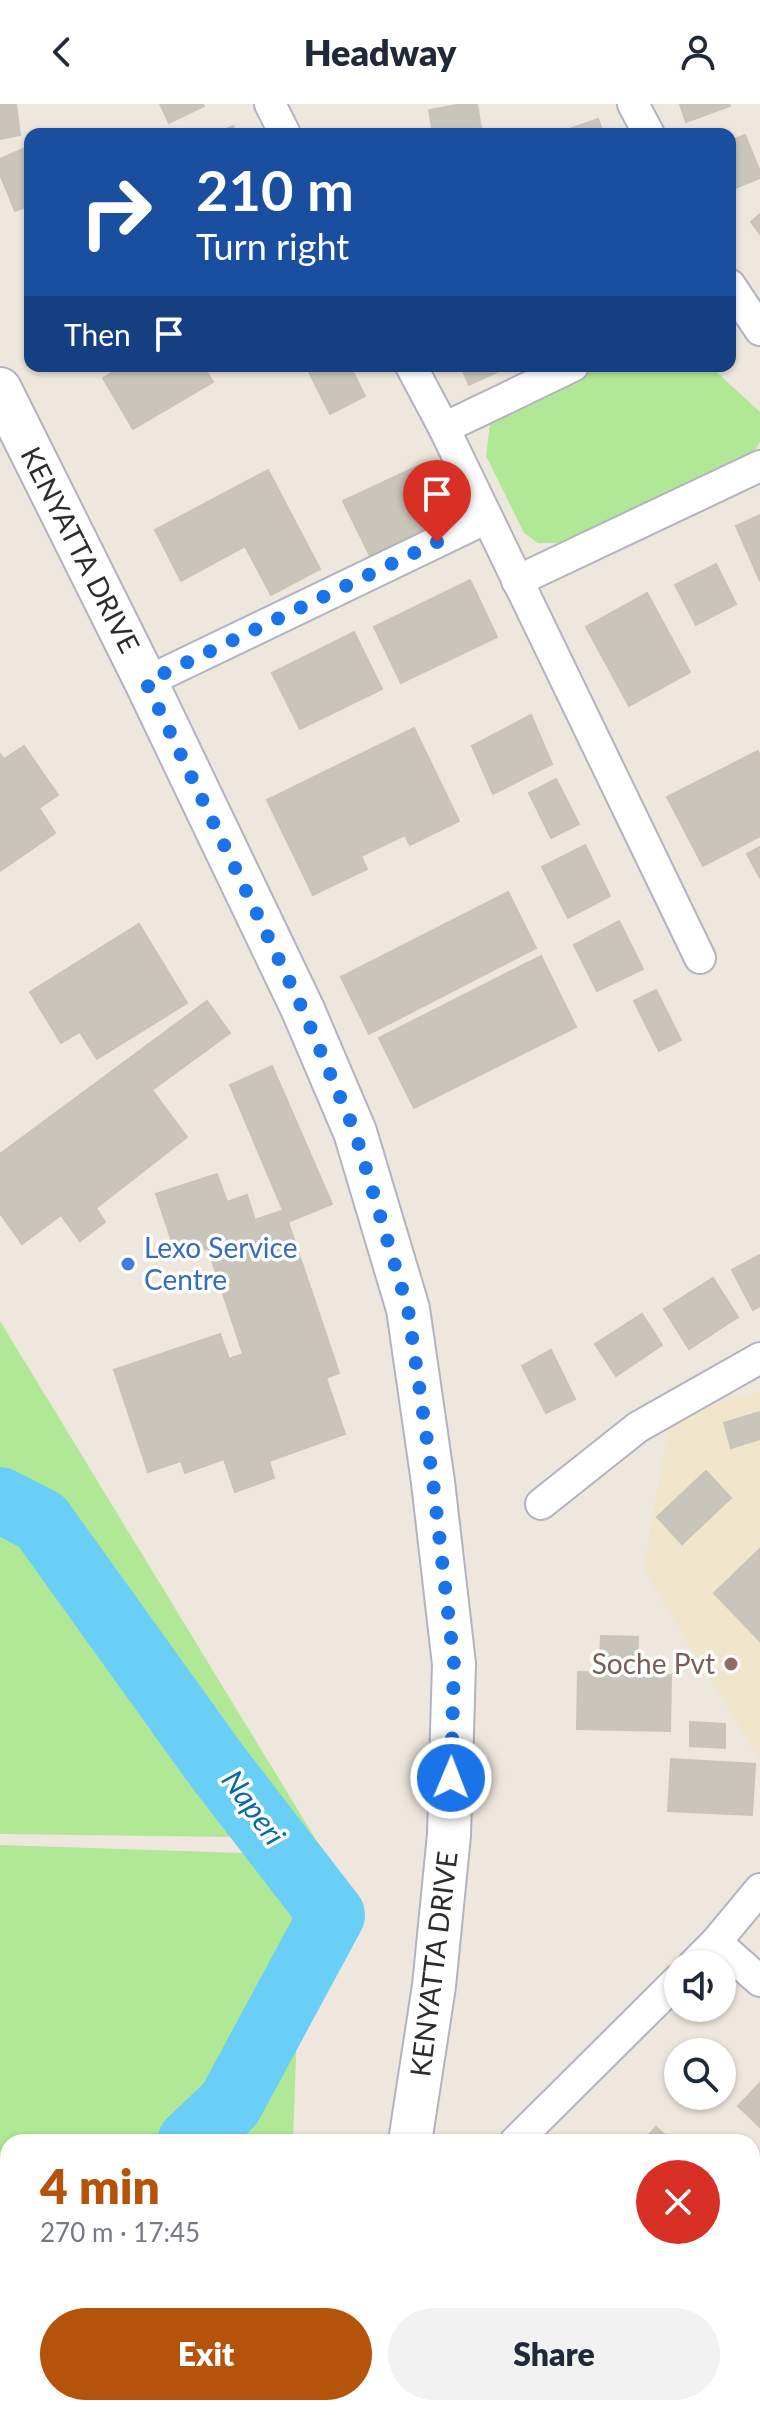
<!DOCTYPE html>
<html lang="en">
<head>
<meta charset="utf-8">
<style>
  :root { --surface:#fff; --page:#f2f2f3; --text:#1f2937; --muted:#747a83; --accent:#b45309 }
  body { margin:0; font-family:Lato,sans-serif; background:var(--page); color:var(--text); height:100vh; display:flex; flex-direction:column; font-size:30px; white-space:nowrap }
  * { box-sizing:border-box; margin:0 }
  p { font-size:26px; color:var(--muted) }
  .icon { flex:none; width:44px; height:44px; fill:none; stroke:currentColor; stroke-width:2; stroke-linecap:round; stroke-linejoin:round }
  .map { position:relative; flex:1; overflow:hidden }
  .panel { position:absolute; left:0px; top:2030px; width:760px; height:282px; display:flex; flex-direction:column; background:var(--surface); border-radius:24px 24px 0 0; box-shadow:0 2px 6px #0004 }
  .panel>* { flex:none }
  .guide { position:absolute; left:24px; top:24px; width:712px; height:244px; border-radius:16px; box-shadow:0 2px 6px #0004; background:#1a4fa0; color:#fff; overflow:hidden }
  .fabs { position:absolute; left:664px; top:1846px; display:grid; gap:16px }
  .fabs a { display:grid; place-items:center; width:72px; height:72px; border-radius:50%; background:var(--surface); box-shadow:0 2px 6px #0004; font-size:40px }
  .pin { position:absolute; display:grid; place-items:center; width:68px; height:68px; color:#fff; margin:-82px -34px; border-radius:50% 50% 50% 0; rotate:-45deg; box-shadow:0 0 8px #0007 }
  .pin .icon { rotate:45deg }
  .me { position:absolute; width:88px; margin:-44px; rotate:1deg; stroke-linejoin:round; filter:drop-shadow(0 0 6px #0008) }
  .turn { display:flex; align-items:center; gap:28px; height:168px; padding:0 40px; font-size:36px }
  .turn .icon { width:104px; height:104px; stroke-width:2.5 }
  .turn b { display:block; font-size:56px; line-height:68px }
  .then { display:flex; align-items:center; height:76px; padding:0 40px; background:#0003; gap:16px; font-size:30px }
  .round { display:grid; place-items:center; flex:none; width:84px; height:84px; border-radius:42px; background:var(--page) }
  .head { display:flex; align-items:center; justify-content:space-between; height:136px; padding:0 40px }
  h1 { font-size:48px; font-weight:800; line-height:60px; color:var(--accent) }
  .button { display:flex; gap:16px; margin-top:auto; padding:16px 40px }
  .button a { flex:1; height:92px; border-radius:48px; background:var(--accent); color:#fff; font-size:32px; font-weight:800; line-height:92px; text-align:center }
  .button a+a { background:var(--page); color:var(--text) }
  header { display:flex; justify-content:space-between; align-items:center; height:104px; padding:0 40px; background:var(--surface); font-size:36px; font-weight:800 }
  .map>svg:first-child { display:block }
</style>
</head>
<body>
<header><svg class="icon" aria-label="back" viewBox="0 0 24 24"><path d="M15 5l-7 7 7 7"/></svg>Headway<svg class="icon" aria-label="person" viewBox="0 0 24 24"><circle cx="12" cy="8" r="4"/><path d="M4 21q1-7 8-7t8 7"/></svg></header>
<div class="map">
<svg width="760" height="2311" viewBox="0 0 760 2311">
  <rect width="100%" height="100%" fill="#eee7dd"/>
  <polygon fill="#f1e5cc" points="760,1287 760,1656 643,1465 671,1312"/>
  <g fill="#b1e896">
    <polygon points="601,262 710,262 760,308 760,338 749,355 558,439 538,439 524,429 486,352 490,320"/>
    <polygon points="0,1217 315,1734 0,1730"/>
    <polygon points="0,1741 303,1751 293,2038 8,2038 8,2304 281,2304 280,2311 0,2311"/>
  </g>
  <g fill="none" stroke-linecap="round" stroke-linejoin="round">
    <g stroke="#6acff6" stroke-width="66">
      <polyline points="0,1396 41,1417 217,1662 332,1811 230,2000 190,2038"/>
      <polyline points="0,2200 8,2194"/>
    </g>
  </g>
  <g fill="#c9c5bb" stroke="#cac3b6" stroke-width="2">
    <polygon points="0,0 16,0 20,31 0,35"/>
    <polygon points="160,0 203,0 204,2 169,19"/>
    <polygon points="463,0 477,0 482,30 433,30 429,6"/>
    <polygon points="680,0 729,0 730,2 686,18"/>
    <polygon points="598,15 604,30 555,30"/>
    <polygon points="233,22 237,30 215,30"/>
    <polygon points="745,31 760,68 760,74 730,86 730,37"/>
    <polygon points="27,43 30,49 30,101 15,107 0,70 0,55"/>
    <polygon points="760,110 760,130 751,118"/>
    <polygon points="124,262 203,262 213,278 133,325 103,274"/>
    <polygon points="306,262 350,262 365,292 330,310"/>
    <polygon points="461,262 510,262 469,281"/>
    <polygon points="422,360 449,416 371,454 343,397"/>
    <polygon points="268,366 320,465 271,491 245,442 181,477 155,426"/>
    <polygon points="760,411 760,477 736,422"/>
    <polygon points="716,460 736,500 696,521 675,481"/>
    <polygon points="470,476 497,533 401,579 374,523"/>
    <polygon points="647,489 690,568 629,602 586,523"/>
    <polygon points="354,528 382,585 300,625 272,569"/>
    <polygon points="531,611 552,660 493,690 472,642"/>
    <polygon points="414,624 459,717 410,741 405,731 361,752 367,765 313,791 267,696"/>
    <polygon points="24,642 58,691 39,704 55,729 0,767 0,650 4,655"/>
    <polygon points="758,647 760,652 760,732 703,762 667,693"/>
    <polygon points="556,675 579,720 551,734 529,689"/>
    <polygon points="585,741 610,792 568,814 542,763"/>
    <polygon points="760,743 760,774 747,750"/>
    <polygon points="508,788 536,844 369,930 341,873"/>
    <polygon points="619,817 643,865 597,887 574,841"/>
    <polygon points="139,820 187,899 97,955 80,928 61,939 30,888"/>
    <polygon points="541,852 576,923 414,1004 379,934"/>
    <polygon points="656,886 681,936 659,947 634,897"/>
    <polygon points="207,897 230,929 152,986 187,1033 96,1104 105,1118 80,1137 61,1111 22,1140 0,1109 0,1050"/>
    <polygon points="272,962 332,1100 288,1118 230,981"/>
    <polygon points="217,1070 227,1098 247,1091 255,1116 284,1106 339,1269 326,1274 345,1330 269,1357 274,1374 235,1388 224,1355 185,1369 181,1357 148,1368 114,1266 220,1230 229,1255 243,1250 208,1144 178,1155 156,1090"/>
    <polygon points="760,1151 760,1202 753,1206 732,1166"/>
    <polygon points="713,1174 738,1213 689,1245 664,1205"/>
    <polygon points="642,1210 662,1241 616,1272 595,1240"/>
    <polygon points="551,1246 575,1295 546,1309 522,1262"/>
    <polygon points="760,1308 760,1335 731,1344 724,1319"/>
    <polygon points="706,1367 731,1394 682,1440 657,1413"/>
    <polygon points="760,1445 760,1537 714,1489"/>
    <polygon points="601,1532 638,1533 637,1559 600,1558"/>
    <polygon points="578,1568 671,1571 670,1627 577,1625"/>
    <polygon points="690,1618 725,1620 725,1644 690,1642"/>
    <polygon points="671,1655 755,1660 752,1711 668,1707"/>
    <polygon points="760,1979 760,2023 738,2002"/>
    <polygon points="656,2023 673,2038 642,2038"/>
    <polygon points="752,2240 760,2241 760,2278 752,2277"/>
  </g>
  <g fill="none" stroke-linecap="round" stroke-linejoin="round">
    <g stroke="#b1b3c0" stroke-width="34">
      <g id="minor">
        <polyline points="270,0 285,30"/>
        <polyline points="633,0 649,30"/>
        <polyline points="730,181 760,226"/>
        <polyline points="411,262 444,324 700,854"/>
        <polyline points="444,324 573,262"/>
        <polyline points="517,477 760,362"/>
        <polyline points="146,578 487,414"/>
        <polyline points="541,1400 638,1323 760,1254"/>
        <polyline points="716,1838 760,1877"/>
        <polyline points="694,1860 716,1838 760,1785"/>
        <polyline points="515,2038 678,1876"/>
        <polyline points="721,2304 760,2305"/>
      </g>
    </g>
    <g stroke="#b1b3c0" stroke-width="46">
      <g id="secondary">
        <polyline points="0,285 146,578 303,906 355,1028 408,1205 433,1378 454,1560 449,1731 434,1882 410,2038"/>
        <polyline points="342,2311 343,2304"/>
      </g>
    </g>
    <use href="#minor" stroke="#fff" stroke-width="30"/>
    <use href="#secondary" stroke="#fff" stroke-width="42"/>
  </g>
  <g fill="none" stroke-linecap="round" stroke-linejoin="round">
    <polyline stroke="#1a73e8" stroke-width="14" stroke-dasharray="0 25.2" points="437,438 146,578 303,906 355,1028 408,1205 433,1378 454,1560 451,1674"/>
  </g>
  <circle fill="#3f7fe0" stroke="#fff" stroke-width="3" cx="128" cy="1160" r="8"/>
  <circle fill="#8d6e63" stroke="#fff" stroke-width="3" cx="731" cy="1560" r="8"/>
  <g text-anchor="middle" stroke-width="7" stroke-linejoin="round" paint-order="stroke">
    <g font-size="28" fill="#2c2c2c" stroke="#fff">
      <text transform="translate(80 446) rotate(63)" y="10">KENYATTA DRIVE</text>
      <text transform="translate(434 1860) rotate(-83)" y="10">KENYATTA DRIVE</text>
    </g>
    <g font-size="28" fill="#366cbe" stroke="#fff" text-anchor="start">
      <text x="144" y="1154">Lexo Service<tspan x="144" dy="32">Centre</tspan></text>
    </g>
    <g font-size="28" fill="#785e54" stroke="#fff" text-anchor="end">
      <text x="715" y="1570">Soche Pvt</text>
    </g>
    <g font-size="30" font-style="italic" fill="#056ca6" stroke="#fff">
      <text transform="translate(253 1704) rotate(54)" y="10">Naperi</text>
    </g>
  </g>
</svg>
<div class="fabs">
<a><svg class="icon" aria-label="sound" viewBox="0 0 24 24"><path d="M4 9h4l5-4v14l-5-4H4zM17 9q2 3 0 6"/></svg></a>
<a><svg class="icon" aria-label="search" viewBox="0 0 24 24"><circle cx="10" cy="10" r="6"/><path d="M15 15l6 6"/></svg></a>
</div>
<div class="pin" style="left:437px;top:438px;background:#d93025"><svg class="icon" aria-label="arrive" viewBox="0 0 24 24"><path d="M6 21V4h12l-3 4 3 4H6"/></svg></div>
<svg class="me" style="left:451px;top:1674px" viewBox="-20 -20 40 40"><circle r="17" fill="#1a73e8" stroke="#fff" stroke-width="3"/><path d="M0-11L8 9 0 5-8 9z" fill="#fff"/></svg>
<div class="guide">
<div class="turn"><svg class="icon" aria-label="right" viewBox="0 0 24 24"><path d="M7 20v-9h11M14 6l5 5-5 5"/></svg><div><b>210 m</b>Turn right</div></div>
<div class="then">Then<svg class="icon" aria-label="arrive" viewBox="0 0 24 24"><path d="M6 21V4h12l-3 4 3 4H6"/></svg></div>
</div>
<section class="panel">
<div class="head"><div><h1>4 min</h1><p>270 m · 17:45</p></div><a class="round" style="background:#d93025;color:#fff"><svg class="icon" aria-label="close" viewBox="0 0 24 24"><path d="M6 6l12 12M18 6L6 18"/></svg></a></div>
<div class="button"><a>Exit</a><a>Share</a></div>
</section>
</div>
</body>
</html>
